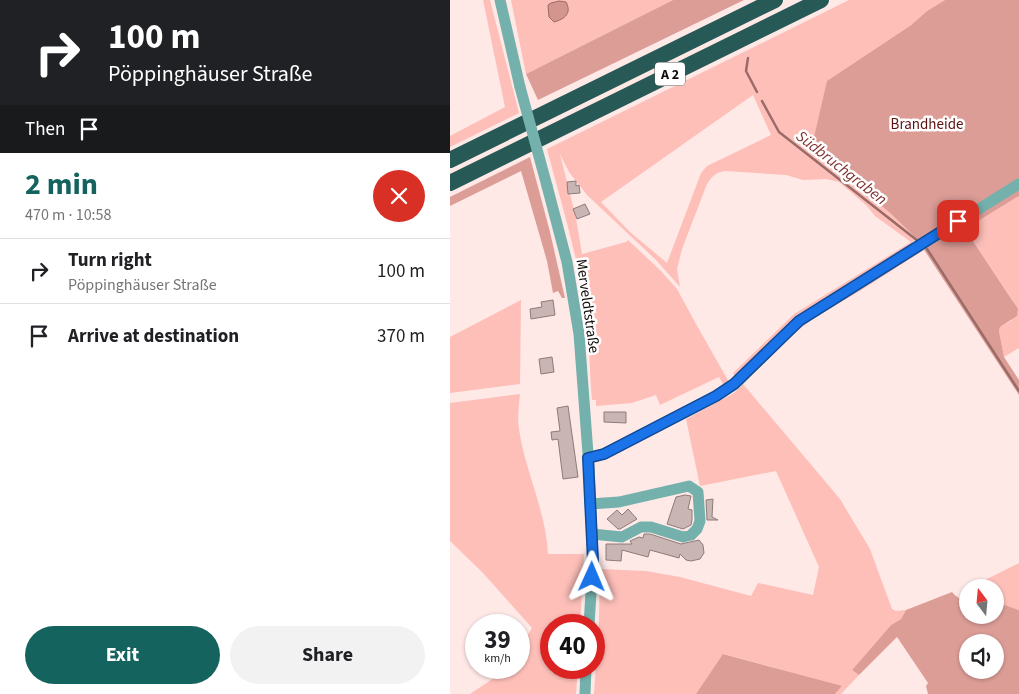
<!DOCTYPE html>
<html lang="en">
<head>
<meta charset="utf-8">
<style>
  :root { --surface:#fff; --page:#f2f2f2; --text:#202124; --muted:#757577; --line:#e0e0e0; --accent:#15635f }
  body { margin:0; font-family:"Source Sans 3",sans-serif; background:var(--page); color:var(--text); height:100vh; display:flex; flex-direction:column; font-size:19px; white-space:nowrap }
  * { box-sizing:border-box; margin:0 }
  p { font-size:16px; color:var(--muted) }
  .icon { flex:none; width:28px; height:28px; fill:none; stroke:currentColor; stroke-width:2; stroke-linecap:round; stroke-linejoin:round }
  .map { position:relative; flex:1; overflow:hidden }
  .details { display:flex; flex-direction:column; background:var(--surface); width:450px }
  .details>* { flex:none }
  .hud { background:#202124; color:#fff; overflow:hidden }
  .needle { width:32px; rotate:344deg }
  .fabs { position:absolute; left:509px; top:579px; display:grid; gap:10px }
  .fabs a { display:grid; place-items:center; width:45px; height:45px; border-radius:50%; background:var(--surface); box-shadow:0 1px 4px #0004; font-size:25px }
  .speed { position:absolute; left:15px; top:614px; display:flex; gap:10px; font-size:25px; font-weight:700; text-align:center }
  .speed>* { display:grid; place-content:center; width:65px; height:65px; border-radius:50%; background:var(--surface); box-shadow:0 1px 4px #0004; line-height:1 }
  .speed small { font-size:12px; font-weight:400 }
  .speed .limit { border:8px solid #d22; background:#fff; color:#111 }
  .pin { position:absolute; display:grid; place-items:center; width:42px; height:42px; color:#fff; margin:-21px; border-radius:10px; box-shadow:0 2px 8px #0006 }
  .me { position:absolute; width:55px; margin:-28px; rotate:1deg; stroke-linejoin:round; filter:drop-shadow(0 0 4px #0008) }
  .turn { display:flex; align-items:center; gap:18px; height:105px; padding:0 25px; font-size:22px }
  .turn .icon { width:65px; height:65px; stroke-width:2.5 }
  .turn b { display:block; font-size:35px; line-height:42px }
  .then { display:flex; align-items:center; height:48px; padding:0 25px; background:#0003; gap:10px; font-size:19px }
  .round { display:grid; place-items:center; flex:none; width:52px; height:52px; border-radius:26px; background:var(--page) }
  .headline { display:flex; align-items:center; justify-content:space-between; height:85px; padding:0 25px }
  h1 { font-size:30px; font-weight:700; line-height:38px; color:var(--accent) }
  .cta { display:flex; gap:10px; margin-top:auto; padding:10px 25px }
  .cta a { flex:1; height:58px; border-radius:30px; background:var(--accent); color:#fff; font-size:20px; font-weight:700; line-height:58px; text-align:center }
  .cta a+a { background:var(--page); color:var(--text) }
  ul { padding:0; list-style:none }
  li { display:flex; align-items:center; gap:15px; height:65px; padding:0 25px; border-top:1px solid var(--line) }
  li div { flex:1 }
  li b { display:block; font-size:19px }
  li em { font-style:normal }
  main { display:flex; flex:1; min-height:0 }
  .map>svg:first-child { display:block }
</style>
</head>
<body>
<main>
<section class="details">
<div class="hud">
<div class="turn"><svg class="icon" aria-label="right" viewBox="0 0 24 24"><path d="M7 20v-9h11M14 6l5 5-5 5"/></svg><div><b>100 m</b>Pöppinghäuser Straße</div></div>
<div class="then">Then<svg class="icon" aria-label="arrive" viewBox="0 0 24 24"><path d="M6 21V4h12l-3 4 3 4H6"/></svg></div>
</div>
<div class="headline"><div><h1>2 min</h1><p>470 m · 10:58</p></div><a class="round" style="background:#d93025;color:#fff"><svg class="icon" aria-label="close" viewBox="0 0 24 24"><path d="M6 6l12 12M18 6L6 18"/></svg></a></div>
<ul>
<li><svg class="icon" aria-label="right" viewBox="0 0 24 24"><path d="M7 20v-9h11M14 6l5 5-5 5"/></svg><div><b>Turn right</b><p>Pöppinghäuser Straße</p></div><em>100 m</em></li>
<li><svg class="icon" aria-label="arrive" viewBox="0 0 24 24"><path d="M6 21V4h12l-3 4 3 4H6"/></svg><div><b>Arrive at destination</b></div><em>370 m</em></li>
</ul>
<div class="cta"><a>Exit</a><a>Share</a></div>
</section>
<div class="map">
<svg width="569" height="694" viewBox="0 0 569 694">
  <rect width="100%" height="100%" fill="#fee9e7"/>
  <g fill="#febfb9" fill-rule="evenodd">
    <polygon points="33,0 40,0 69,113 0,147 0,136 55,107"/>
    <polygon points="61,0 223,0 76,74"/>
    <path d="M 399,0 L 495,0 L 477,11 L 460,26 L 439,212 L 467,239 L 462,242 L 465,247 L 404,284 L 286,378 L 283,373 L 344,314 L 461,242 L 425,216 L 417,206 L 389,182 L 376,179 L 353,180 L 336,175 L 276,171 C 266,172 262,176 257,184 L 232,249 L 227,269 L 230,287 L 206,260 L 137,195 L 119,172 L 110,154 L 126,218 L 132,254 L 176,242 L 178,240 L 211,271 L 227,289 L 246,324 L 279,382 L 274,386 L 269,377 L 210,405 L 206,395 L 182,403 L 146,406 L 146,400 L 142,400 C 139,367 140,334 134,301 C 126,250 110,199 97,149 ZM 303,95 L 321,135 L 257,166 L 251,173 L 217,263 L 180,232 L 151,202 Z"/>
    <polygon points="569,196 569,348 554,357 549,331 550,327 562,320 563,301 515,229"/>
    <polygon points="473,247 474,250 410,291 362,319 341,336 293,384 390,499 420,549 442,609 446,611 456,610 451,619 441,625 402,670 409,675 391,694 385,694 392,686 274,654 246,694 144,694 149,618 150,569 196,571 230,577 301,596 308,583 363,595 369,567 326,471 250,486 236,419 284,393 292,385 290,385 291,381 348,324"/>
    <polygon points="71,300 70,384 0,393 0,337"/>
    <path d="M 70,394 C 69,405 67,418 69,429 C 75,471 96,511 98,554 L 134,554 L 130,625 L 101,625 L 101,668 L 128,668 L 126,694 L 20,694 L 44,678 L 55,668 L 69,668 L 69,649 L 82,628 L 32,572 L 0,541 L 0,403 Z"/>
    <polygon points="569,563 569,610 555,605 545,605 545,588 519,588"/>
  </g>
  <g fill="#dd9d97" fill-rule="evenodd">
    <polygon points="223,0 294,0 88,100 76,74"/>
    <polygon points="495,0 569,0 569,196 515,229 568,309 567,316 550,327 549,331 554,357 569,380 569,395 467,239 439,212 362,146 377,81 460,26 477,11"/>
    <polygon points="80,157 100,232 115,298 112,298 108,291 103,293 97,261 71,171 0,206 0,197"/>
    <path d="M 502,592 C 510,602 518,597 518,615 L 545,615 L 545,605 L 555,605 L 569,610 L 569,694 L 478,694 L 476,686 L 478,683 L 447,637 L 409,675 L 402,670 L 441,625 L 451,619 L 456,610 ZM 545,642 L 545,670 L 518,670 L 518,642 Z"/>
    <polygon points="273,654 389,685 392,686 385,694 246,694"/>
  </g>
  <path fill="#d5958f" stroke="#9a6b67" d="M 109,1 L 116,2 C 122,13 115,19 104,22 L 99,17 L 98,5 L 101,3 Z"/>
  <g fill="none" stroke-linecap="round" stroke-linejoin="round">
    <g stroke="#9a6b67" stroke-width="2.5">
      <polyline points="298,58 296,71 307,92"/>
      <polyline points="312,101 329,132 468,241"/>
      <polyline points="477,249 569,391"/>
    </g>
  </g>
  <g fill="#c9b5b3" stroke="#8e7b79">
    <polygon points="126,181 126,186 129,185 130,193 118,194 117,182"/>
    <polygon points="135,204 140,214 127,219 123,209"/>
    <polygon points="103,300 105,315 81,319 80,309 92,307 91,302"/>
    <polygon points="102,357 104,372 91,374 89,359"/>
    <polygon points="118,406 128,477 113,479 108,439 102,440 101,432 110,431 107,408"/>
    <polygon points="154,412 176,412 176,423 154,422"/>
    <polygon points="235,495 241,496 238,509 242,510 242,520 241,525 233,529 217,524 226,497"/>
    <polygon points="263,499 262,517 268,520 257,520 256,500"/>
    <polygon points="178,509 187,519 170,529 168,529 157,519 167,510 172,515"/>
    <polygon points="194,534 200,534 231,544 249,540 253,545 254,553 250,559 241,561 236,560 230,554 229,558 200,550 198,557 172,550 171,561 156,560 156,544 182,544 180,541 189,537 193,538"/>
  </g>
  <g fill="none" stroke-linecap="round" stroke-linejoin="round">
    <g stroke="#75b1ac" stroke-width="11">
      <polyline points="50,0 70,87"/>
      <polyline points="97,186 117,262 129,334 139,467 143,561 139,625"/>
      <polyline points="138,458 154,454 266,396 285,384 349,321 569,184"/>
      <polyline points="140,504 169,502 239,486 248,492 250,521 247,529 241,535 233,537 201,527 191,527 172,537 142,534"/>
      <polyline points="135,694 136,668"/>
    </g>
    <g stroke="#275a57" stroke-width="16">
      <polyline points="0,160 325,0"/>
      <polyline points="0,183 371,0"/>
    </g>
    <polyline stroke="#75b1ac" stroke-width="11" points="70,87 97,186"/>
  </g>
  <g fill="none" stroke-linecap="round" stroke-linejoin="round">
    <g stroke="#114b97" stroke-width="12">
      <polyline id="route" points="142,577 143,561 138,458 154,454 266,396 284,384 349,321 508,221"/>
    </g>
    <use href="#route" stroke="#1a73e8" stroke-width="9"/>
  </g>
  <g text-anchor="middle" stroke-width="5" stroke-linejoin="round" paint-order="stroke">
    <rect fill="#fff" stroke="#585453" stroke-width="1" x="205" y="62.5" width="30" height="23" rx="4"/>
    <g font-size="14" font-weight="bold" fill="#110a09">
      <text x="220" y="79">A 2</text>
    </g>
    <g font-size="15" fill="#5c1011" stroke="#fff">
      <text x="477" y="129">Brandheide</text>
    </g>
    <g font-size="15" fill="#110a09" stroke="#fff">
      <text transform="translate(138 306) rotate(82)" y="5">Merveldtstraße</text>
    </g>
    <g font-size="16" font-style="italic" fill="#80322f" stroke="#fff">
      <text transform="translate(392 167) rotate(38)" y="6">Südbruchgraben</text>
    </g>
  </g>
</svg>
<div class="fabs">
<a><svg class="needle" viewBox="-14 -14 28 28"><path d="M0-13l5 13h-10z" fill="#e53935"/><path d="M0 13l5-13h-10z" fill="#757577"/></svg></a>
<a><svg class="icon" aria-label="sound" viewBox="0 0 24 24"><path d="M4 9h4l5-4v14l-5-4H4zM17 9q2 3 0 6"/></svg></a>
</div>
<div class="speed"><div>39<small>km/h</small></div><div class="limit">40</div></div>
<div class="pin" style="left:508px;top:221px;background:#d93025"><svg class="icon" aria-label="arrive" viewBox="0 0 24 24"><path d="M6 21V4h12l-3 4 3 4H6"/></svg></div>
<svg class="me" style="left:142px;top:577px" viewBox="-20 -20 40 40"><path d="M0-17L14 15 0 8-14 15z" fill="#1a73e8" stroke="#fff" stroke-width="4"/></svg>
</div>
</main>
</body>
</html>
